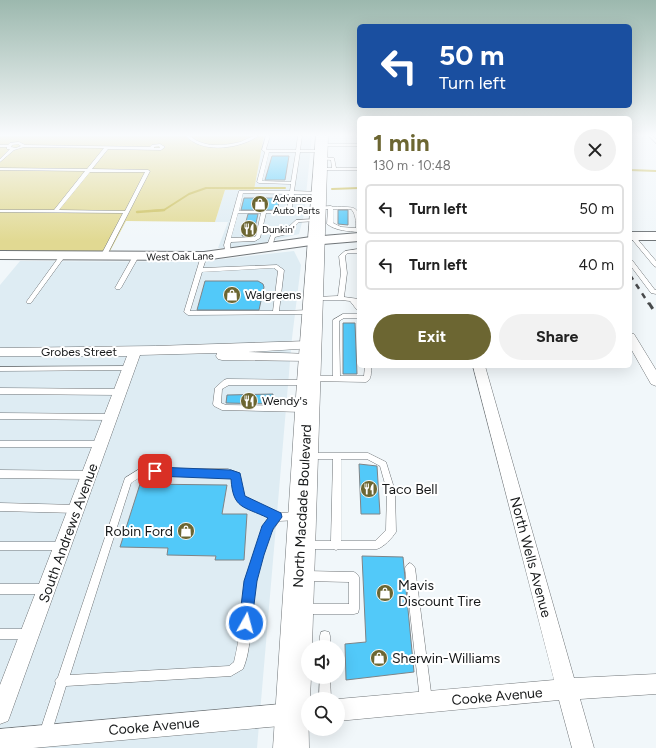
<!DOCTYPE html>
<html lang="en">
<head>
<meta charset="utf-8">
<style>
  :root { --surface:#fff; --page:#f2f2f2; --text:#222; --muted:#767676; --line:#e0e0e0; --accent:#6c6632 }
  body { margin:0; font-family:Figtree,sans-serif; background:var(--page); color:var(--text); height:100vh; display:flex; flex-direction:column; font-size:15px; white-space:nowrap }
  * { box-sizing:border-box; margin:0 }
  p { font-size:13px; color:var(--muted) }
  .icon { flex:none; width:22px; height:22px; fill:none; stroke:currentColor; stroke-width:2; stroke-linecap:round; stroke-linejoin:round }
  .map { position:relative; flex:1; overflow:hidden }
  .sheet { position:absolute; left:357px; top:116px; width:275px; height:252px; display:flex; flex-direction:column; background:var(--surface); border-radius:6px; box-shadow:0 4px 16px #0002 }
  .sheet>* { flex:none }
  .top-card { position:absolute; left:357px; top:24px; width:275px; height:84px; border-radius:6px; box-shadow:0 4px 16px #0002; background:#1a4fa0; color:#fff; overflow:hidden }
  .controls { position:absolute; left:301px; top:640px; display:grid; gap:8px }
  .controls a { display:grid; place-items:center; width:44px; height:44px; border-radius:50%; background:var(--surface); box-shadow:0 4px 16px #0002; font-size:20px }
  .pin { position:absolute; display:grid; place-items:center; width:34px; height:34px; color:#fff; margin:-17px; border-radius:8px; box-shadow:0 2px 6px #0006 }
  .me { position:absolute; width:44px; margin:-22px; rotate:7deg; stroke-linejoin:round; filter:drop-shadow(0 0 3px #0008) }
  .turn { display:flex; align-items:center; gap:14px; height:84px; padding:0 16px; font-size:18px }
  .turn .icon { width:52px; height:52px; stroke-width:2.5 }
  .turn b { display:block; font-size:28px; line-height:34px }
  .round { display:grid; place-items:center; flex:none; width:42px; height:42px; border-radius:21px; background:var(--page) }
  .headline { display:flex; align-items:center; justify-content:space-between; height:68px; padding:0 16px }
  h1 { font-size:24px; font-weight:700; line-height:30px; color:var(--accent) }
  .primary-button { display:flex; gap:8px; margin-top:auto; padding:8px 16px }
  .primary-button a { flex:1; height:46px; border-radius:24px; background:var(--accent); color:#fff; font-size:16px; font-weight:700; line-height:46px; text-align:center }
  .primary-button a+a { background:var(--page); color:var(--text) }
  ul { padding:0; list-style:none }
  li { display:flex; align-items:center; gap:12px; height:50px; margin:0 8px 6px; padding:0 8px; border:2px solid var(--line); border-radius:6px }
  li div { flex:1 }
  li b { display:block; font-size:15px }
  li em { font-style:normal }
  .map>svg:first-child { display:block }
</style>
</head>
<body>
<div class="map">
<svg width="656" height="748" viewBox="0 0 656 748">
  <rect width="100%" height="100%" fill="#f1f7fa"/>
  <g fill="#deecf3">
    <polygon points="264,136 312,136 304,215 299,234 243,248 218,248 228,222 215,222 225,190 254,190"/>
    <polygon points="294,251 301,265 292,338 257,748 0,748 0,285 20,261 196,262"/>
  </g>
  <polygon fill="#e1d992" points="0,136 264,136 254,190 225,190 215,222 126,221 109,253 0,252"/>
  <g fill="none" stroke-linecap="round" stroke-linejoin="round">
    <g stroke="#cabe57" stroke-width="2">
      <polyline points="630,170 656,171"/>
      <polyline points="332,189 359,188"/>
      <polyline points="151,211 164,210 189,194 206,188 285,188"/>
    </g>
    <polyline stroke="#cabe57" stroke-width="2.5" points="137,212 164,210"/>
  </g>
  <g fill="#52c9f9" stroke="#7f8487">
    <polygon points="272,156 289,156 285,180 265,180"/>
    <polygon points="244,198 279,198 278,210 241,210"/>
    <polygon points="338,210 348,210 348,225 338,224"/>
    <polygon points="248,214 258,214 253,236 242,236"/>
    <polygon points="205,281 258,281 263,284 264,287 259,310 197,310"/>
    <polygon points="343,323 355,323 357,374 343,374"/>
    <polygon points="273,394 272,404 226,403 227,395"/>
    <polygon points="359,464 377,466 380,514 361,514"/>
    <polygon points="140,484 227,485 222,514 247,514 244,560 215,560 216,556 167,555 168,548 120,547"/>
    <polygon points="362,556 403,557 414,672 346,680 345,644 366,642"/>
  </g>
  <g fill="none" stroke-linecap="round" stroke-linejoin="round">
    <g stroke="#707578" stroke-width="1">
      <g id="service">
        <path d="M 186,136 L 190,136 C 203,148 224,146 240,142 C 246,140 251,136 258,136 C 240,149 202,154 186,136 Z"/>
        <path d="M 266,136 L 270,136 L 266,149 L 267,150 L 296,150 L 298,136 L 302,136 L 300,150 L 322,150 L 323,151 L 321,152 L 300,152 L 294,191 L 319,192 L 321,193 L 319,194 L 294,194 L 291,213 L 266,213 L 260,238 L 255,241 L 231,242 L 230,245 L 231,254 L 228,256 L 226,255 L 224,245 L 239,191 L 290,191 L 291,184 L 259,183 L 257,182 L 265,152 L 262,150 ZM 269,152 L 296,152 L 291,182 L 262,181 ZM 243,193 L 289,194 L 287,211 L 239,211 ZM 238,213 L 261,213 L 256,236 L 254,237 L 231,238 Z"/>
        <polygon points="649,136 653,136 656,139 656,143"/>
        <path d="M 19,142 L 25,145 L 150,147 L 152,145 L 160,144 L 165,147 L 161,150 L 108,149 L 92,169 L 148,170 L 150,171 L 107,255 L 104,257 L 101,255 L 123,213 L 0,212 L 0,210 L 54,210 L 85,171 L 0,170 L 0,168 L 87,169 L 104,148 L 24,147 L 14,150 L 0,162 L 0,159 L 10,149 L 7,149 L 7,147 L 0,147 L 0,145 L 8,145 L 10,143 ZM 18,144 L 21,146 L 16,148 L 11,147 L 12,145 ZM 159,146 L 160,148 L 154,148 L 154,147 ZM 90,172 L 145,172 L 125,211 L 59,210 Z"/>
        <rect x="320" y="144" width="39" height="2"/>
        <polygon points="319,157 334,158 336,168 359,168 359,170 318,170 318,169 320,168 332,168 331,160 320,159 319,159"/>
        <path d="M 331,206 L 333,207 C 359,207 359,205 359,232 C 348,231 336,231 327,224 L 328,209 L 317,209 L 315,208 L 317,207 ZM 333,209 L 351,209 C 356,214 356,222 356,228 L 341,227 L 333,223 Z"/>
        <polygon points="317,219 319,220 319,221 299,222 287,234 275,237 271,249 267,249 266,248 271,235 283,232 296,220"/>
        <polygon points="632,234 634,235 656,261 656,267 654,266 630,237 630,235"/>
        <polygon points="359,249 359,253 348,253 345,256 347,273 344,297 359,299 359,303 357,303 359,305 359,311 357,310 350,301 341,300 313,300 312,299 315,297 338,296 341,273 339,256 345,251"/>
        <polygon points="63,253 66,255 31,303 27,303 26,302 27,301 61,254"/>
        <polygon points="136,254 139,256 121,288 120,289 116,289 115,288 133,256"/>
        <path d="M 204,254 L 207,256 L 203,268 L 277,265 L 284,270 L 279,311 L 312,310 L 315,312 L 312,314 L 188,315 L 184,312 L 201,256 ZM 274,268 L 278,271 L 273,311 L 190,311 L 202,272 Z"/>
        <polygon points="630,259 632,260 655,290 656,290 656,294 651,293 630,265"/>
        <path d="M 343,314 L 359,314 L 359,318 L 344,318 L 339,321 L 340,376 L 364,376 L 365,366 L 371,366 C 371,372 372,380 366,382 L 310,381 L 308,379 L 310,377 L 312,376 L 333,376 L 333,320 Z"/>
        <polygon points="129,366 132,368 129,370 0,371 0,367"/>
        <polygon points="227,379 309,380 310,382 306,385 229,385 222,389 221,403 226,405 304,406 307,407 308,409 307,411 304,412 222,410 214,406 213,404 215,388 224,380"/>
        <polygon points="0,388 120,389 123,390 124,392 123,394 120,395 0,394"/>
        <polygon points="0,413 111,414 114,415 115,417 114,419 111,420 0,419"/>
        <polygon points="0,441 101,441 104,442 105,444 104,446 101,447 0,447"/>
        <path d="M 309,453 L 368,453 L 386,462 L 395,491 L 396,532 C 392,538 384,547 377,549 L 339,549 L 336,550 L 333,549 L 306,549 L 303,548 L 301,545 L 303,542 L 306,541 L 331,541 L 333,459 L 309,459 L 306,458 L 305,456 L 306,454 ZM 341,459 L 367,459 L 380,466 L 387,491 L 386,530 L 375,541 L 341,541 Z"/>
        <path d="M 141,468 L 228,469 L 239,473 L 242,493 L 244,496 L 278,513 L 298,512 L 301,513 L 302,516 L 301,519 L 298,520 L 279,521 C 276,526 272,531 269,536 C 256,563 255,594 251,624 C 250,638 249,655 243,669 L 231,676 L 66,686 L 51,734 L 49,738 L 45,740 L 41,738 L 39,734 L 56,683 L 55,681 L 58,677 L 124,481 L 125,478 ZM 142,476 L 228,477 L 232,478 L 234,494 L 238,502 L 271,518 C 241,560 246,614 234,662 L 229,666 L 70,675 L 131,483 Z"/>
        <polygon points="0,470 89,471 92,472 93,475 92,478 89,479 0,478"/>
        <polygon points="0,503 77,505 80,506 81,509 80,512 77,513 0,511"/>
        <polygon points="0,542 62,542 65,543 67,546 65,549 62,550 0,550"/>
        <polygon points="410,563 413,565 415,568 432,700 430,704 426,706 422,704 420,700 405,568 407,565"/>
        <polygon points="305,571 354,572 357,574 359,577 359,609 358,613 354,614 303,614 299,613 298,609 299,605 303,604 349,604 349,582 305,581 302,579 300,576 302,573"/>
        <polygon points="0,584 46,584 49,586 51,589 49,592 46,594 0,594"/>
        <polygon points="0,629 28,629 32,630 33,634 32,638 28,639 0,639"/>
        <polygon points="325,631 329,632 330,636 330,647 320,647 320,636 321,632"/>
        <polygon points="320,677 330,677 331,699 319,699"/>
      </g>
    </g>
    <g stroke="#707578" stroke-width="1">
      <g id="minor">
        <polygon points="630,333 634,334 656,370 656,386 651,384 630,347"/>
        <polygon points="310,341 314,342 316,345 314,348 248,352 314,354 316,357 314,360 310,361 222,360 218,359 216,356 217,353 140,355 11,713 8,721 0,724 0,685 127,356 0,356 0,348 155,346"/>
        <polygon points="473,366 485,366 574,678 656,674 656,694 580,699 594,748 572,748 559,700 338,721 338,699 554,680"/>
        <polygon points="292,703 300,706 303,714 300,722 292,725 33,748 0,748 0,729"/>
      </g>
    </g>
    <g stroke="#707578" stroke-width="2">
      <g id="secondary">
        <rect x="630" y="232" width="26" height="8"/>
        <polygon points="359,233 359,241 311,245 204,260 0,259 0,251 204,252 311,237"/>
      </g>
    </g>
    <g stroke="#707578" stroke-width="1">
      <polygon id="primary" points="316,136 328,136 312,647 308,647 308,677 311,677 310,699 308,699 309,748 273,748 297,382"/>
    </g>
    <use href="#service" fill="#fff" fill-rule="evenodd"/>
    <use href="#minor" fill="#fff" fill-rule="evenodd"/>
    <use href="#secondary" fill="#fff" fill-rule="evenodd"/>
    <use href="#primary" fill="#fff" fill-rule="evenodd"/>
    <polyline stroke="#484a4c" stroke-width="2.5" stroke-dasharray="5.5 5.5" stroke-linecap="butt" points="630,275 649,304"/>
    <polyline stroke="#484a4c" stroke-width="3" stroke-dasharray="7 7" stroke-linecap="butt" points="649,303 656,314"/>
  </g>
  <linearGradient id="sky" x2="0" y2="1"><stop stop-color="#9cb8ae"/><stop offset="0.56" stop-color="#f9fbfd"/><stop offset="1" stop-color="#f9fbfd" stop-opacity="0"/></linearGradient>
  <rect width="656" height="241" fill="url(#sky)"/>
  <path fill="#1a73e8" stroke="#114b97" d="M 155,467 L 231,470 L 240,473 L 245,496 L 281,513 L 282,517 L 273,529 L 264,555 L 257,581 L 251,628 L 246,630 L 241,628 L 239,623 L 244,581 L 262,526 L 268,518 C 243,506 233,509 231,479 L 155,476 L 151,475 L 150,471 L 151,468 Z"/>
  <defs>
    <g id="shop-disc" transform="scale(0.9)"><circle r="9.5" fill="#6c6632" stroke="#fff"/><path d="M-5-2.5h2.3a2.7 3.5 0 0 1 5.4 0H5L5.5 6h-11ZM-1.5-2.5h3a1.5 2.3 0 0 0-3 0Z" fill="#fff"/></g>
    <g id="restaurant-disc" transform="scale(0.9)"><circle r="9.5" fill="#6c6632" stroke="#fff"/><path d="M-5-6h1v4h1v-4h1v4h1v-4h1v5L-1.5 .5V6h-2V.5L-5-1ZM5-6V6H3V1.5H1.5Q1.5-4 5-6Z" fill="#fff"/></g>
  </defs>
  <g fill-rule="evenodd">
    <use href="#shop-disc" x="260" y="204"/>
    <use href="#restaurant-disc" x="249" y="229"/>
    <use href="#shop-disc" x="232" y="295"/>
    <use href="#restaurant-disc" x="249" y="401"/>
    <use href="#restaurant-disc" x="369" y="489"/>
    <use href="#shop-disc" x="186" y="531"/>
    <use href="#shop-disc" x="385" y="593"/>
    <use href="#shop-disc" x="379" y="658"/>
  </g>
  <g text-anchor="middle" stroke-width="4" stroke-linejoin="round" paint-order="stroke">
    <g font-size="10" fill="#161819" stroke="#fff" text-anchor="start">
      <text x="273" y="202">Advance<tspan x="273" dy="12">Auto Parts</tspan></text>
      <text x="262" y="233">Dunkin'</text>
    </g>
    <g font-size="10" fill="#161819" stroke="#fff">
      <text transform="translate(180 256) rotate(-1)" y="4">West Oak Lane</text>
    </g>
    <g font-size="12" fill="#161819" stroke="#fff" text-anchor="start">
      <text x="245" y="299">Walgreens</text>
      <text x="262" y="405">Wendy's</text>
    </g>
    <g font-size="12" fill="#161819" stroke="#fff">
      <text x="79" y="356">Grobes Street</text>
    </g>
    <g font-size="14" fill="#161819" stroke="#fff" text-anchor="start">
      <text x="382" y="494">Taco Bell</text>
      <text x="173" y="536" text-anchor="end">Robin Ford</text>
      <text x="398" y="590">Mavis<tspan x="398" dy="16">Discount Tire</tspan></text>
      <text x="392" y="663">Sherwin-Williams</text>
    </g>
    <g font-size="14" fill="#161819" stroke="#fff">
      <text transform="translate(302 506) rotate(-87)" y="5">North Macdade Boulevard</text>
      <text transform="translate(68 533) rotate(-70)" y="5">South Andrews Avenue</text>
      <text transform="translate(531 557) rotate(75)" y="5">North Wells Avenue</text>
      <text transform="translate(497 696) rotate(-5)" y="5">Cooke Avenue</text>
      <text transform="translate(154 726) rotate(-5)" y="5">Cooke Avenue</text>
    </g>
  </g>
</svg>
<div class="controls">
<a><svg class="icon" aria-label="sound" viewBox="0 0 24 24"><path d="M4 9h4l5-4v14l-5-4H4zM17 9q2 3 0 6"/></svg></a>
<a><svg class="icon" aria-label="search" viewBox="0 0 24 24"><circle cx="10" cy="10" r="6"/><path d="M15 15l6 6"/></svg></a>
</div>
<div class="pin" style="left:155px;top:471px;background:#d93025"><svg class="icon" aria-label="arrive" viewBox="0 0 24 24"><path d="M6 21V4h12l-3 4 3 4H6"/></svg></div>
<svg class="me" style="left:246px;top:623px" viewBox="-20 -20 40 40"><circle r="17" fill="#1a73e8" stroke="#fff" stroke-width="3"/><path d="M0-11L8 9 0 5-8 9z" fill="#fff"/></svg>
<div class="top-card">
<div class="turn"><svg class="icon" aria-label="left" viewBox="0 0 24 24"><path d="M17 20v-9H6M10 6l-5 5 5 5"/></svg><div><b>50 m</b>Turn left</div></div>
</div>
<section class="sheet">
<div class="headline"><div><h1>1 min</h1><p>130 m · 10:48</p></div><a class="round"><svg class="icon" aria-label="close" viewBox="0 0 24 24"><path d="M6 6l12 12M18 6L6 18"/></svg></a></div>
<ul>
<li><svg class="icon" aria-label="left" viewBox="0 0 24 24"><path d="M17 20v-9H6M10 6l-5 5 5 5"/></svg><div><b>Turn left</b></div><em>50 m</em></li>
<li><svg class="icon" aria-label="left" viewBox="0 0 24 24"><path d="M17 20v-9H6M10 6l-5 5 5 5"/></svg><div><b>Turn left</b></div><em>40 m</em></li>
</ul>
<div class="primary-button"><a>Exit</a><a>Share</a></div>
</section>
</div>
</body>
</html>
